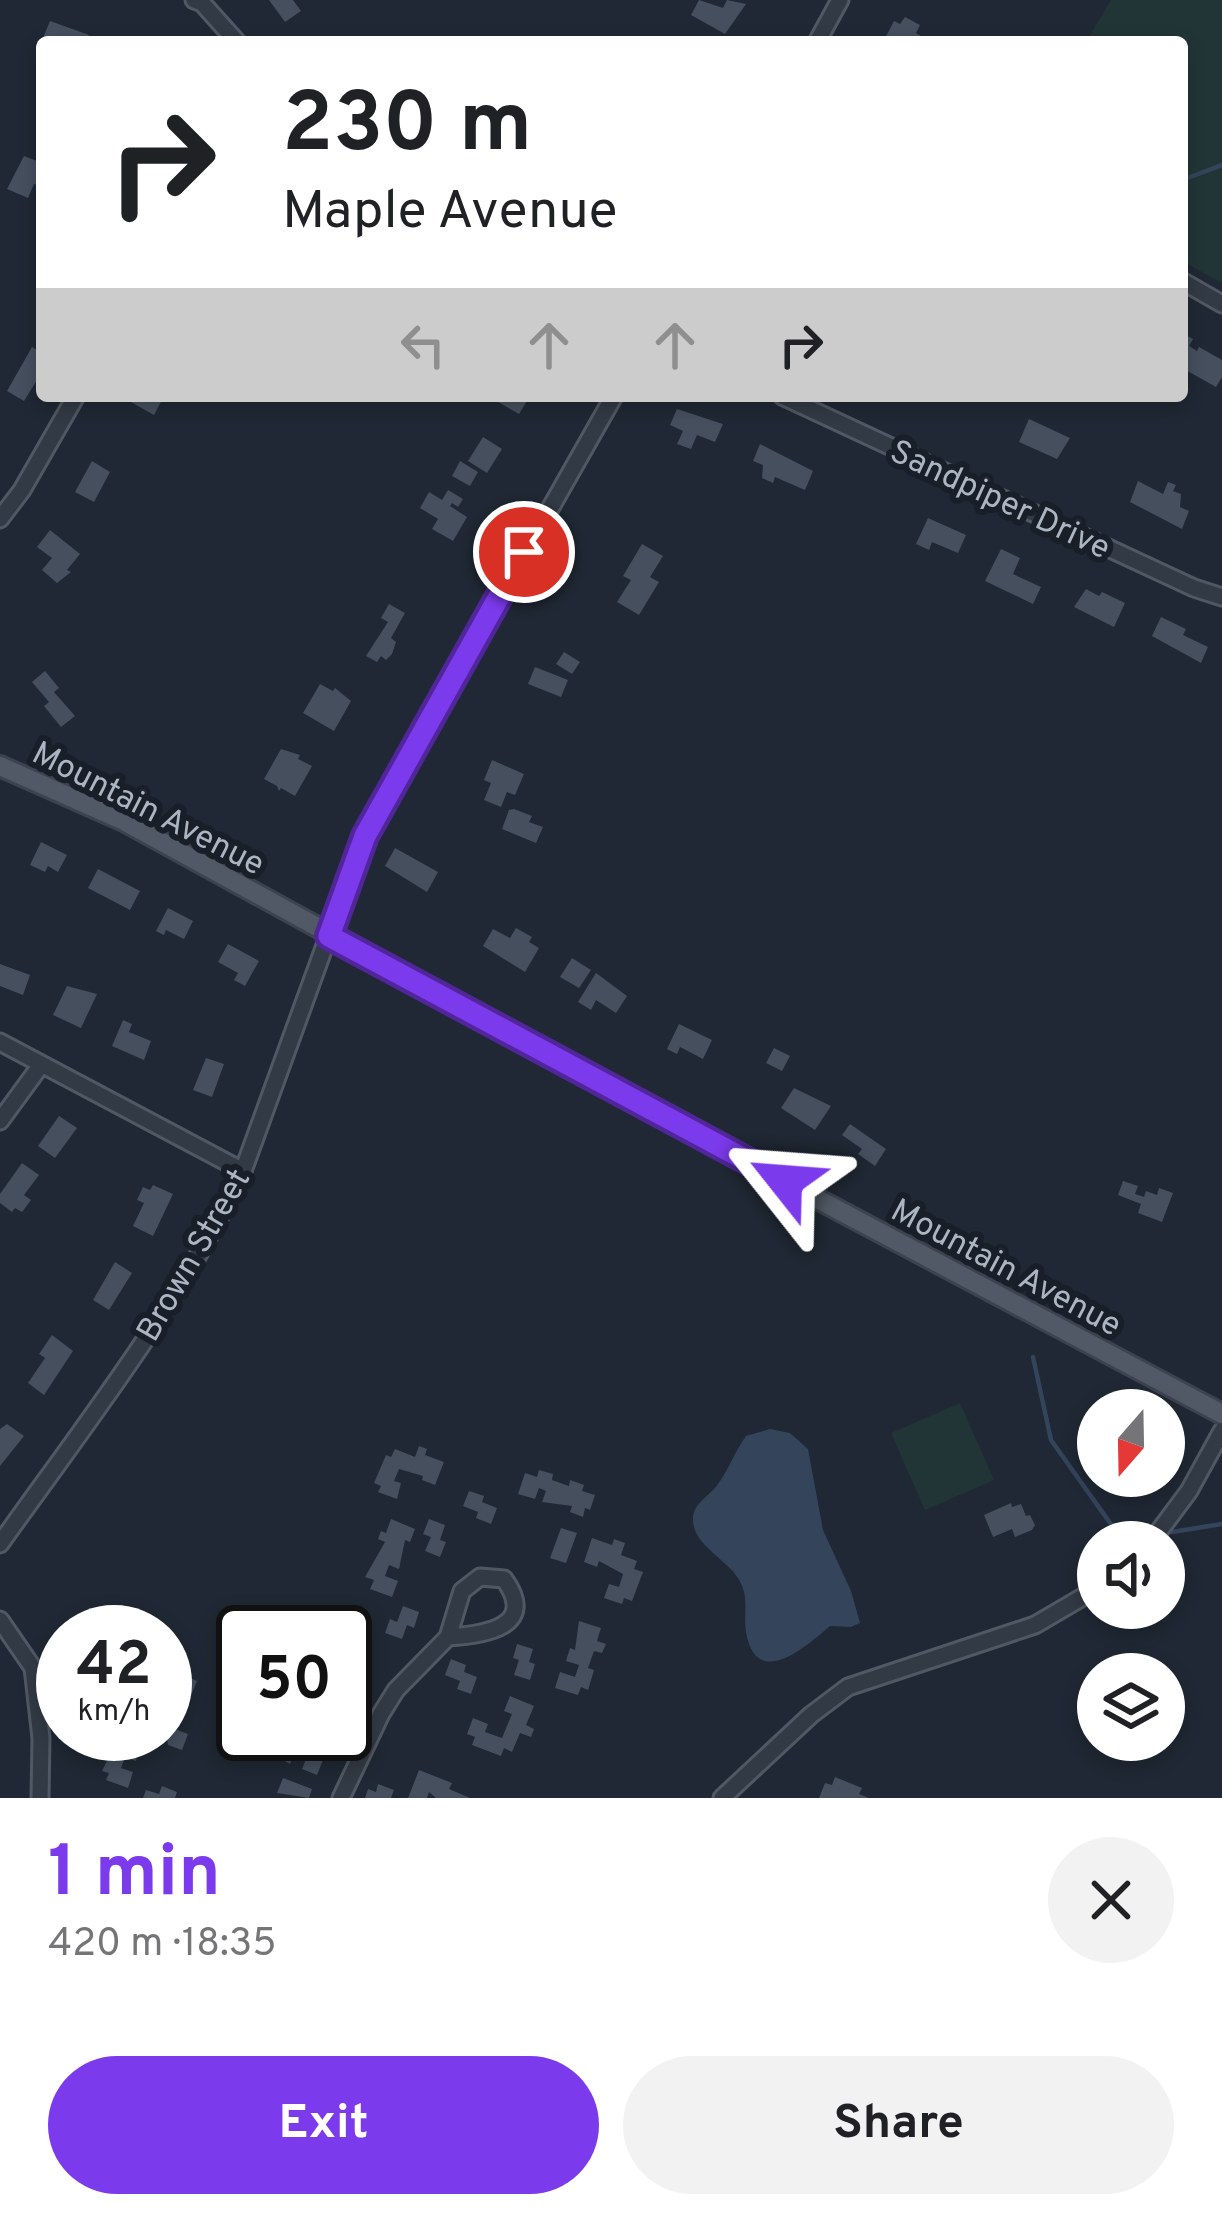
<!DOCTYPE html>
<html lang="en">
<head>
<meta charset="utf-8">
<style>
  :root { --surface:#fff; --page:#f2f2f2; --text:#202124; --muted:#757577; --accent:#7c3aed }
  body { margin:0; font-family:Overpass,sans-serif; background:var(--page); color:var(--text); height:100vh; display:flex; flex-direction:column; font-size:45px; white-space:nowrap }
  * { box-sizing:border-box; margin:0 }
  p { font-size:39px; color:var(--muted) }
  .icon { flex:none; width:66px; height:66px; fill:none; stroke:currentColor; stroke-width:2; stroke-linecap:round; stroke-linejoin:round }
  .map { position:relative; height:1798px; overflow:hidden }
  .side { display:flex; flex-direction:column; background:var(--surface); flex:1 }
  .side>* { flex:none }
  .top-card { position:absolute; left:36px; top:36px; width:1152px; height:366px; border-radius:12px; box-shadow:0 6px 18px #0003; background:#fff; color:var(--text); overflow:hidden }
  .needle { width:78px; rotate:200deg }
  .tools { position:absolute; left:1077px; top:1389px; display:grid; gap:24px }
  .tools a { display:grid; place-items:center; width:108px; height:108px; border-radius:50%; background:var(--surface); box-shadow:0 6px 18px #0003; font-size:60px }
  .speed { position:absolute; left:36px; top:1605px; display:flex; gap:24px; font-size:60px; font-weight:700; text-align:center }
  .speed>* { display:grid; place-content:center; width:156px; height:156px; border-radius:50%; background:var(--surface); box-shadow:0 6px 18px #0003; line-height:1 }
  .speed small { font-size:30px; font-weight:400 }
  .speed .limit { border:6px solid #111; border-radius:18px; background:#fff; color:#111 }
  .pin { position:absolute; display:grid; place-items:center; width:102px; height:102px; color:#fff; margin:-51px; border:6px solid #fff; border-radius:50%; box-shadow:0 3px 12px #0007 }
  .me { position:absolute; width:132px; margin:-66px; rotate:298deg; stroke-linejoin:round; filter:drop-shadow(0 0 9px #0008) }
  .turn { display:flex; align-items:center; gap:42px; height:252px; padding:0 48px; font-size:54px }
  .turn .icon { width:156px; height:156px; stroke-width:2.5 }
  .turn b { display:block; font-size:84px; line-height:102px }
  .lanes { display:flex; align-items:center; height:114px; padding:0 48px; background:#0003; justify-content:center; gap:60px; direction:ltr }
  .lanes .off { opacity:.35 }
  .round { display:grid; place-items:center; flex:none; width:126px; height:126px; border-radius:63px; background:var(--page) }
  .summary { display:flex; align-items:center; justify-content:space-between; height:204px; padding:0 48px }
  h1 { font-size:72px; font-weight:700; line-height:90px; color:var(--accent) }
  .cta { display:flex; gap:24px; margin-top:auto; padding:24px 48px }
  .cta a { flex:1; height:138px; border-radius:72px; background:var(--accent); color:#fff; font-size:48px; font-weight:700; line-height:138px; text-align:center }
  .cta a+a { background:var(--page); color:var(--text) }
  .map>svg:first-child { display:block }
</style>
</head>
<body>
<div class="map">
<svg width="1222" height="1798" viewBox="0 0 1222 1798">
  <rect width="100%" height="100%" fill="#1f2834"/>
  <g fill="#223536">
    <polygon points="1111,0 1222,0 1222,283 1182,261 1182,42 1086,42"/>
    <polygon points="960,1403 994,1480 925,1510 891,1433"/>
  </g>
  <path fill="#33445b" d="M 770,1429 L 790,1433 L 808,1449 L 823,1530 L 851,1591 L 860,1623 L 851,1627 L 830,1626 C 808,1645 756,1692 746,1632 C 743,1611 750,1597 738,1578 C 726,1559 694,1545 693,1521 C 692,1503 709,1497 718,1484 C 729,1469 735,1451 746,1436 Z"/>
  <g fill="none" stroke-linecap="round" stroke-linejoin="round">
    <g stroke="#33445b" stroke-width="4.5">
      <polyline points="1182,180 1222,165"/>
      <polyline points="1033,1357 1051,1440 1120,1537 1142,1535"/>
      <polyline points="1172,1532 1222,1524"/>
    </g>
  </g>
  <g fill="#454f5e">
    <polygon points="269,0 293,0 301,11 285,22"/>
    <polygon points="699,0 723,8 727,0 746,4 725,34 691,15"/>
    <polygon points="905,17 920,25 916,33 931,42 883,42 894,21 900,24"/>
    <polygon points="50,21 89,35 87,42 43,38"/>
    <polygon points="24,156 42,163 42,187 34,184 28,198 7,189"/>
    <polygon points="1182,333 1193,339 1189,346 1197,351 1199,347 1222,360 1222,377 1216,387 1182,368"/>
    <polygon points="32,347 42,353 42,372 24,401 7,391"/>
    <polygon points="131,396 164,396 154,415 129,401"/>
    <polygon points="501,396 530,396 519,414 498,402"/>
    <polygon points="677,409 723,424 715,442 697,435 691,449 677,444 683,431 670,425"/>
    <polygon points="1029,419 1070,438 1057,459 1019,442"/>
    <polygon points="483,437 502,449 487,473 468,461"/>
    <polygon points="760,444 813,471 805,490 775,477 773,483 762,478 763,465 753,461"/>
    <polygon points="92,461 110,472 94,502 75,492"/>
    <polygon points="460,461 478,472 470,486 452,476"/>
    <polygon points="1138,481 1163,494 1168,482 1176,485 1173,491 1181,494 1180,507 1189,511 1182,529 1130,502"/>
    <polygon points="448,490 463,499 458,507 452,503 450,506 467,517 453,541 432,529 438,519 420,508 429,492 442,500"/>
    <polygon points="928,518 966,535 958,553 932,542 929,550 916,544"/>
    <polygon points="50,530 80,554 67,570 71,572 57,583 42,570 52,558 37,547"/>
    <polygon points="642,544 663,556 650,577 659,582 639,615 617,602 631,580 623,576"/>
    <polygon points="1001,549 1020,558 1013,574 1041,587 1033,604 985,581"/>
    <polygon points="1086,589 1099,596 1102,592 1125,603 1114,627 1074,607"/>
    <polygon points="389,604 405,613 391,638 396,642 392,654 386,660 381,656 377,662 366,656 388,622 381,618"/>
    <polygon points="1161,617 1186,629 1183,635 1208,647 1201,663 1152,636"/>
    <polygon points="564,652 580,662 572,674 556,664"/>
    <polygon points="535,667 568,680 561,697 528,684"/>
    <polygon points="45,671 59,688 54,692 75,716 61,727 44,706 49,702 32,682"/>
    <polygon points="320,684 333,691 335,688 351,701 334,731 303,713"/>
    <polygon points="281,749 300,755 298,759 312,766 295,796 281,788 279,791 277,786 264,779"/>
    <polygon points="492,760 524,774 515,795 507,792 501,807 484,800 491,783 484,780"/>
    <polygon points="514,809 532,816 529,822 543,827 536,843 502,829 509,810"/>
    <polygon points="41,842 67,855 58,872 48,866 45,872 30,865"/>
    <polygon points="395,848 438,872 427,892 385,866"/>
    <polygon points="98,869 140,891 130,910 88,888"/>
    <polygon points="168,908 193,921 184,939 166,930 164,935 156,931"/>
    <polygon points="516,928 532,937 529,942 539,948 525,972 483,946 493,929 510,938"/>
    <polygon points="228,944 259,961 245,986 234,980 238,973 218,962"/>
    <polygon points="572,958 591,970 579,988 560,977"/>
    <polygon points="0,964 30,975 23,995 0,986"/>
    <polygon points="596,973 627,996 616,1013 596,1000 591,1010 578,1002"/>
    <polygon points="67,986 97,994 81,1028 53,1015"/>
    <polygon points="123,1020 132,1024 129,1032 151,1041 144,1060 112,1046"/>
    <polygon points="679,1024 712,1040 703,1059 680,1047 677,1054 667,1049"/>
    <polygon points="774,1048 790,1056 782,1071 766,1063"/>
    <polygon points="206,1058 224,1064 212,1097 193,1090"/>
    <polygon points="794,1088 831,1106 815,1130 781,1108"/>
    <polygon points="59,1116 77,1128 55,1158 38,1146"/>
    <polygon points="850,1124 886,1149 875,1166 858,1154 862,1149 842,1135"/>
    <polygon points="22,1163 39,1175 24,1195 31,1200 22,1212 15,1208 12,1212 0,1203 0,1194"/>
    <polygon points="1123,1181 1138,1186 1135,1194 1144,1197 1146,1191 1157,1195 1159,1188 1173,1193 1162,1222 1138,1213 1141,1204 1118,1195"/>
    <polygon points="153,1185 173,1194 153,1236 133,1226 144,1203 137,1200 143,1187 150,1190"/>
    <polygon points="115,1262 132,1273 109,1310 93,1300"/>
    <polygon points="52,1335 73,1351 44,1395 28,1383 45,1358 39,1354"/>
    <polygon points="7,1424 24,1436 0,1466 0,1429"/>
    <polygon points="419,1446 427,1449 425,1455 444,1462 435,1485 422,1480 423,1476 399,1469 394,1481 401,1483 397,1499 378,1492 381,1486 374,1483 386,1455 391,1457 395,1449 415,1457"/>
    <polygon points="539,1470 553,1474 552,1480 569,1486 570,1480 584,1485 582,1491 595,1495 590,1510 585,1508 583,1517 570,1512 572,1506 542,1502 546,1491 539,1488 535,1499 518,1494 525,1473 537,1477"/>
    <polygon points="469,1491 484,1496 482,1502 497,1508 491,1524 476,1518 478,1512 463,1506"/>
    <polygon points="1011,1503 1012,1507 1021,1504 1026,1516 1030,1515 1035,1525 1032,1530 1015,1537 1012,1529 993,1537 984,1515"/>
    <polygon points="391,1519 415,1529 410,1542 405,1540 399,1569 389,1565 385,1576 398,1581 392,1597 370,1589 374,1580 365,1577 385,1542 378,1539 381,1531 386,1533"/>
    <polygon points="429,1519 445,1525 440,1540 446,1542 440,1557 425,1551 431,1537 423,1534"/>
    <polygon points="561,1528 577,1533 566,1563 550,1558"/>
    <polygon points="592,1538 612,1545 614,1539 625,1543 621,1555 637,1561 634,1569 643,1572 632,1601 624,1598 622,1604 604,1598 609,1584 619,1587 623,1574 599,1561 597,1567 584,1562"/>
    <polygon points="403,1606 419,1612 414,1628 407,1625 402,1639 385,1633 390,1619 397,1622"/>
    <polygon points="579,1621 601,1628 597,1641 606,1644 602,1653 594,1651 588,1668 594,1670 588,1690 581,1687 578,1695 555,1688 560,1672 575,1677 579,1665 566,1661 570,1648 575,1650"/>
    <polygon points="517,1644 533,1649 529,1662 535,1664 530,1680 514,1675 519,1660 513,1658"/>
    <polygon points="451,1659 466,1665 464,1672 477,1677 471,1694 457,1689 460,1681 445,1675"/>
    <polygon points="165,1661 181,1667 179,1673 197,1681 188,1703 165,1688"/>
    <polygon points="510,1696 534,1706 526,1725 534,1729 531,1737 520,1733 512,1752 504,1748 501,1756 472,1745 475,1737 467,1734 473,1718 488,1724 485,1732 502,1738 512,1714 504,1711"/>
    <polygon points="168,1718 177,1722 175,1729 188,1734 182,1750 168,1745 165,1728"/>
    <polygon points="120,1734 141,1734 136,1761 125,1757 121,1768 133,1772 128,1788 106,1780 109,1773 102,1771"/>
    <polygon points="252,1734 271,1734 289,1741 293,1734 318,1744 315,1751 325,1755 317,1775 302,1769 307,1757 295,1752 290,1764 264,1749 262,1754 249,1749"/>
    <polygon points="419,1770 452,1783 449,1789 470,1798 436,1798 429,1792 427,1798 408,1798"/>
    <polygon points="835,1777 862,1788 859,1794 869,1798 819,1798 825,1783 832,1785"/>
    <polygon points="283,1778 312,1789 309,1798 277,1793"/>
    <polygon points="378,1784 394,1790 391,1798 365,1798 368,1789 376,1792"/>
    <polygon points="162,1786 177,1792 175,1798 143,1798 146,1790 159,1794"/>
  </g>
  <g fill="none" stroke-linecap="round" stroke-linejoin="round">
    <g stroke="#505863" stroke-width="21">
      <g id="minor">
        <polyline points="194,0 202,3 237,42"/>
        <polyline points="817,42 840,0"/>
        <polyline points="1182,281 1222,304"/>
        <polyline points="782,396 1194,588 1222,597"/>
        <polyline points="0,519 22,490 76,396"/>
        <polyline points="0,1042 243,1171"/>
        <polyline points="0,1121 41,1065"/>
        <polyline points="1151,1542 1189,1491 1222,1431"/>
        <path d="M 0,1544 C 86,1423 179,1305 243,1171 L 365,835 L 614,396"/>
        <polyline points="0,1620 33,1668 41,1738 40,1798"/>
        <path d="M 341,1798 L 381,1714 L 396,1690 L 448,1637 L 462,1591 L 480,1577 L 504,1579 C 539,1627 484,1635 448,1637"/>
        <polyline points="722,1798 811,1715 848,1687 1035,1625 1098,1588"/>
      </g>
    </g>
    <g stroke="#3c434e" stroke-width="24">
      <polyline id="major" points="0,766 124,821 667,1119 1222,1414"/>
    </g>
    <use href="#minor" stroke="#323a45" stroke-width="15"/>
    <use href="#major" stroke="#505965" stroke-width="18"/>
  </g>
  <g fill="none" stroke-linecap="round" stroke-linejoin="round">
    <g stroke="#51269a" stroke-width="30">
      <polyline id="route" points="524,552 365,836 329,936 785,1181"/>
    </g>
    <use href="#route" stroke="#7c3aed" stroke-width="21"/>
  </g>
  <g text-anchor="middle" stroke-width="12" stroke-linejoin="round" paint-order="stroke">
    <g font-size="33" fill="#acb5c2" stroke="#181f29">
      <text transform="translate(1001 498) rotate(25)" y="12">Sandpiper Drive</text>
      <text transform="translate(149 807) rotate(27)" y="12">Mountain Avenue</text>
      <text transform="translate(192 1254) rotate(-60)" y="12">Brown Street</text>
      <text transform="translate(1007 1266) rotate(28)" y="12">Mountain Avenue</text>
    </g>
  </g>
</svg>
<div class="tools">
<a><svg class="needle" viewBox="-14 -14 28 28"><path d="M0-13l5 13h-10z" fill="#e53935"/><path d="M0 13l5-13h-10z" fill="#757577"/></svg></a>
<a><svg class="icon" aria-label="sound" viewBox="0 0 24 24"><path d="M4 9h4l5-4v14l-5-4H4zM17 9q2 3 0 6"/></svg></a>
<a><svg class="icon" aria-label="layers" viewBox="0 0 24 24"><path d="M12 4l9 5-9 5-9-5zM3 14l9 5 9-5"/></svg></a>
</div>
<div class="speed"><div>42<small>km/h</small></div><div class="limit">50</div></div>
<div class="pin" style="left:524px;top:552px;background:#d93025"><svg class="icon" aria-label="arrive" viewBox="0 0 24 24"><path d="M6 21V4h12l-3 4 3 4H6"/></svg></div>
<svg class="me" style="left:785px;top:1181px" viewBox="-20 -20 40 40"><path d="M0-17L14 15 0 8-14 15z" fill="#7c3aed" stroke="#fff" stroke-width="4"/></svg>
<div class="top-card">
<div class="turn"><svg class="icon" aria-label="right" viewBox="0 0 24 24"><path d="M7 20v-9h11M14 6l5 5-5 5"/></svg><div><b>230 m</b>Maple Avenue</div></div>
<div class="lanes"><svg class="icon off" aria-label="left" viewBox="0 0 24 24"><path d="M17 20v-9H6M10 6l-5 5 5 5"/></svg><svg class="icon off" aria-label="ahead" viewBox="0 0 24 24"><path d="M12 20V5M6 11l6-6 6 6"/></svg><svg class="icon off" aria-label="ahead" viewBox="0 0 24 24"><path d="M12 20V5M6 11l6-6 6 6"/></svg><svg class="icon" aria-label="right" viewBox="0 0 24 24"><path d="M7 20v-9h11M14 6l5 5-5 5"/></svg></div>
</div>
</div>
<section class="side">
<div class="summary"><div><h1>1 min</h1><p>420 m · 18:35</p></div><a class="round"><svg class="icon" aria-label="close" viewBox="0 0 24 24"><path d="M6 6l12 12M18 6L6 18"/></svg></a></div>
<div class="cta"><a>Exit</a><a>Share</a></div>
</section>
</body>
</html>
